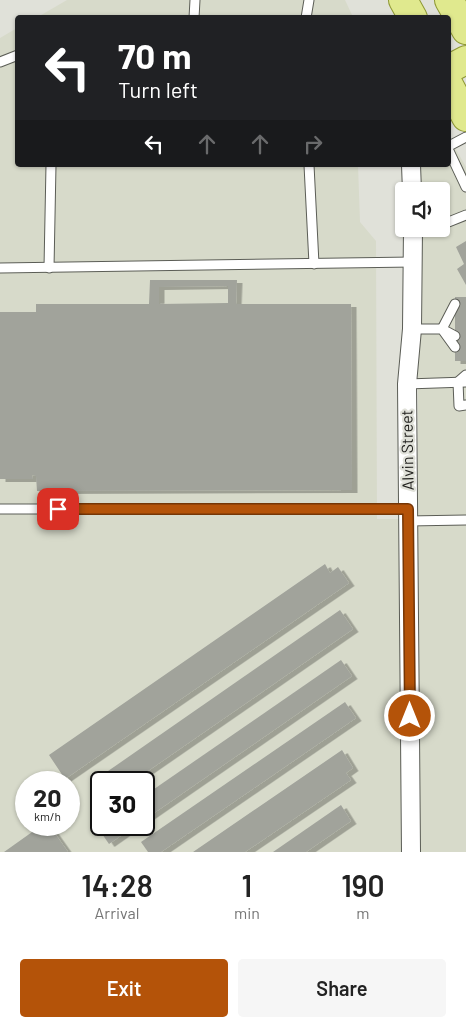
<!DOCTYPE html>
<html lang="en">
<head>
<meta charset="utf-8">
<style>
  :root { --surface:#fff; --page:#f6f6f6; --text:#222; --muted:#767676; --accent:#b45309 }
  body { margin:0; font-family:Barlow,sans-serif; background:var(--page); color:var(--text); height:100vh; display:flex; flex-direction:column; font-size:19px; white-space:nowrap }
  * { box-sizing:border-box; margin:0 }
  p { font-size:16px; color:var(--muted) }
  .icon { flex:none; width:28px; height:28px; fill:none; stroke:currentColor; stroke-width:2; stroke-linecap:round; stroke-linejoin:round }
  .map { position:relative; height:852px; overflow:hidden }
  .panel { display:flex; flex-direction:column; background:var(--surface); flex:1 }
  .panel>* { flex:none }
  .hud { position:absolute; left:15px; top:15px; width:436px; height:152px; border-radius:5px; box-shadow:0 1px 4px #0004; background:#202124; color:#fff; overflow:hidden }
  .controls { position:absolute; left:395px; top:182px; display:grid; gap:10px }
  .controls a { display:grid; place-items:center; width:55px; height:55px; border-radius:5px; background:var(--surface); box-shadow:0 1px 4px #0004; font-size:25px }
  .speed { position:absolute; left:15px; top:771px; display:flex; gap:10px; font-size:25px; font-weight:700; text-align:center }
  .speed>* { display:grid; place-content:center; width:65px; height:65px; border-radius:50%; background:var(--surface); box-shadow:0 1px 4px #0004; line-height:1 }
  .speed small { font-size:12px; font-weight:400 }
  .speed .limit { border:2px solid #111; border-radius:8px; background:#fff; color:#111 }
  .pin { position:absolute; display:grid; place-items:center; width:42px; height:42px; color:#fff; margin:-21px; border-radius:10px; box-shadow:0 2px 8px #0006 }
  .me { position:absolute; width:55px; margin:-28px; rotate:0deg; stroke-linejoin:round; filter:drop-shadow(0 0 4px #0008) }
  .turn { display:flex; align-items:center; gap:18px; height:105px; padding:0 20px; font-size:22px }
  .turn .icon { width:65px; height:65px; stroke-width:2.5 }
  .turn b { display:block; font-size:35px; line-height:42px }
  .lanes { display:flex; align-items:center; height:48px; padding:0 20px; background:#0003; justify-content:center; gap:25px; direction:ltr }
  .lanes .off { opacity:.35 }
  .eta { display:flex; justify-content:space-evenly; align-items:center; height:85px; text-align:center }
  .eta b { font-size:30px; font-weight:600; line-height:35px }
  .action { display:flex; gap:10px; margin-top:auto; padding:10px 20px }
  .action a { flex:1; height:58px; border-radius:5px; background:var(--accent); color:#fff; font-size:20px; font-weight:600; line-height:58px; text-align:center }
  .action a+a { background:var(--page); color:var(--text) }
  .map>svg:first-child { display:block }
</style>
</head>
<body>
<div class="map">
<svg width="466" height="852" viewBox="0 0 466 852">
  <defs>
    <filter id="shadow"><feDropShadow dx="5.5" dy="3" stdDeviation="0" flood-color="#0004"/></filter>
  </defs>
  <rect width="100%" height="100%" fill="#e0e1d9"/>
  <g fill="#d7daca" fill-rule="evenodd">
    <polygon points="67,0 345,0 353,17 36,18"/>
    <path d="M 17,28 L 18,165 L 358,165 L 360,222 L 376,241 L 377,519 L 418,519 L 418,229 L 441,229 L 441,191 L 418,191 L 418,165 L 449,165 L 449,137 L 466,167 L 466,852 L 0,852 L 0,38 ZM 26,782 L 69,782 L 69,825 L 26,825 ZM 101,782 L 144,782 L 144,825 L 101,825 Z"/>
  </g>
  <g fill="#a1a39b" fill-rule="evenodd" filter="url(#shadow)">
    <polygon points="466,241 466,285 457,269 464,264 456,247"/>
    <path d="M 150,280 L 237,280 L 236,304 L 351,304 L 352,490 L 37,491 L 36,476 L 32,475 L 33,479 L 0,479 L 0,312 L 36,312 L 36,304 L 149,304 ZM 228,286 L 228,303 L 159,304 L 159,287 Z"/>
    <rect x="455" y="297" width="11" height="64"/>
    <polygon points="325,564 330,573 338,567 349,583 65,779 49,755"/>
    <polygon points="340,610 353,629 132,782 101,782 98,778"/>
    <polygon points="341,660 352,676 144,820 144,796"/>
    <polygon points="345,702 356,718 161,852 148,852 141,842"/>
    <polygon points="342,750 353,768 346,773 351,780 245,852 193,852"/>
    <polygon points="341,805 351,821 306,852 273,852"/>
    <polygon points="42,825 49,825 68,852 4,852"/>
    <polygon points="102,825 136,825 109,844 98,828"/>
  </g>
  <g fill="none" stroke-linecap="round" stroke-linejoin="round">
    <g stroke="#5b5d56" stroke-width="11">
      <g id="lane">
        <polyline points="194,18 195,0"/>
        <polyline points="306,18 309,0"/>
        <polyline points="0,62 18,55"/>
        <polyline points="449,146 466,137"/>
        <polyline points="449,151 466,187"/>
        <polyline points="309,165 314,264"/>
        <polyline points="441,225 466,215"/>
        <polyline points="0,268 413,262"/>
        <polyline points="49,268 51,165"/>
        <polyline points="455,304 442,329 455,336"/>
        <polyline points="412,329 442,329 455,347"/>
        <polyline points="466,375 458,382 459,406 466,405"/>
        <polyline points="407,384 466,382"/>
        <polyline points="0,509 408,509"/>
        <polyline points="408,521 466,520"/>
      </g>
    </g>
    <g stroke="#5b5d56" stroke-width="20">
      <g id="street">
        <polyline points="411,165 412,191"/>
        <polyline points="411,852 407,384 412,329 413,229"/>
      </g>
    </g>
    <g stroke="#8f9935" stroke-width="30">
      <g id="primary">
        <polyline points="403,0 413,18"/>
        <polyline points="449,0 466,30"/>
        <polyline points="449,69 466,60"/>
        <polyline points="449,85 466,117"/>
      </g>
    </g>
    <use href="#lane" stroke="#fff" stroke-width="9"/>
    <use href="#street" stroke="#fff" stroke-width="18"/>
    <use href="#primary" stroke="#e0e98e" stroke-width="28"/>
  </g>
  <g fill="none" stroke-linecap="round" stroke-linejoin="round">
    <g stroke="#753606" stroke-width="12">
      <polyline id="route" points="58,509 408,509 410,716"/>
    </g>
    <use href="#route" stroke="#b45309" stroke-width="9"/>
  </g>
  <g text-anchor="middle" stroke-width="4.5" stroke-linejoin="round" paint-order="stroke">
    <g font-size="16" fill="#1f1f1c" stroke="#e0e1d9">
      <text transform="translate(407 450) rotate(-91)" y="6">Alvin Street</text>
    </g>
  </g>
</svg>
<div class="controls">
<a><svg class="icon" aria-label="sound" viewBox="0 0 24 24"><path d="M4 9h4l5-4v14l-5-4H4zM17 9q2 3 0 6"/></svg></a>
</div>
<div class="speed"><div>20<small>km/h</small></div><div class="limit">30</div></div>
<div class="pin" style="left:58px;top:509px;background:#d93025"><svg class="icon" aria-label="arrive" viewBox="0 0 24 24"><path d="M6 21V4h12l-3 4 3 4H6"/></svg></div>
<svg class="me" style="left:410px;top:716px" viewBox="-20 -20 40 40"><circle r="17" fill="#b45309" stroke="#fff" stroke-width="3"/><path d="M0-11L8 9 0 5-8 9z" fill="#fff"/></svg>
<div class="hud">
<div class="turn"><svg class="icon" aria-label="left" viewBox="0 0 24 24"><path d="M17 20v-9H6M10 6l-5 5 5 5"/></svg><div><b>70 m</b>Turn left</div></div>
<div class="lanes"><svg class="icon" aria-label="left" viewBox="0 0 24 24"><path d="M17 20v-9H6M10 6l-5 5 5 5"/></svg><svg class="icon off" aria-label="ahead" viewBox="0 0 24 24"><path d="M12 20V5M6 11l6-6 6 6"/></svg><svg class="icon off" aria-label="ahead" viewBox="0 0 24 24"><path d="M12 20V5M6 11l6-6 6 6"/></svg><svg class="icon off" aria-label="right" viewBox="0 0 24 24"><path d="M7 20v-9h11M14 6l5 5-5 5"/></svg></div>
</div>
</div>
<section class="panel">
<div class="eta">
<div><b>14:28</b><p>Arrival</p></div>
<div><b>1</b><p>min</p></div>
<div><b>190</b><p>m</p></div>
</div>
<div class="action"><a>Exit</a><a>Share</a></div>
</section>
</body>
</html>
